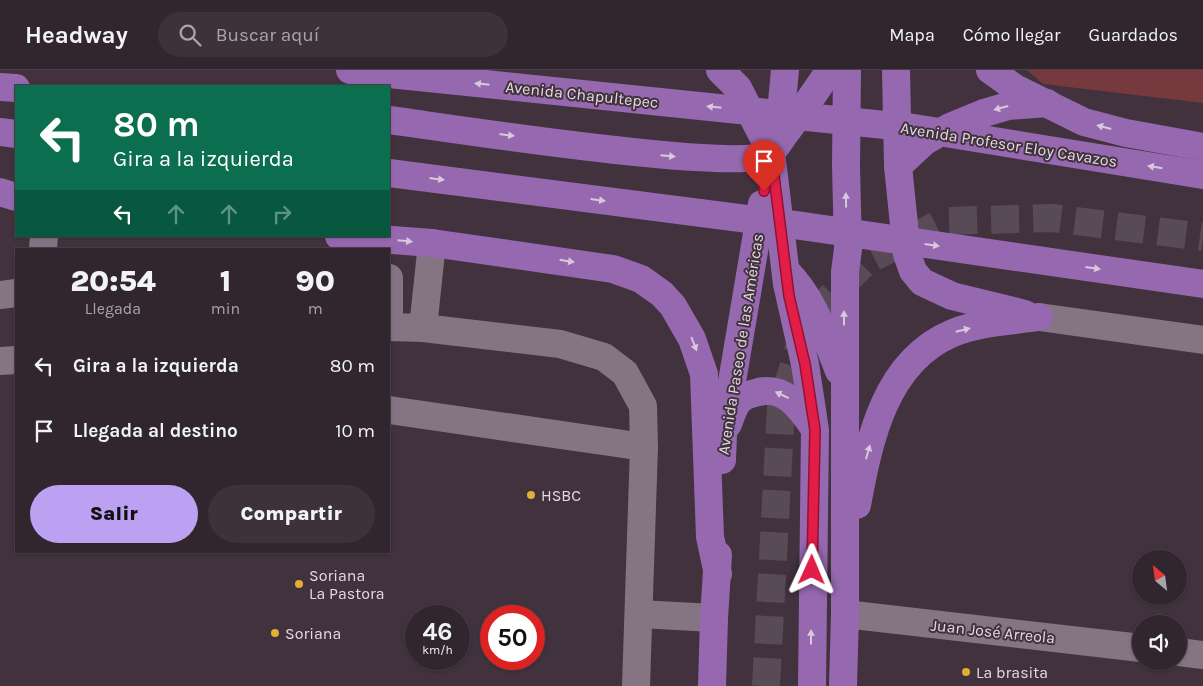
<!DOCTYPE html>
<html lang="es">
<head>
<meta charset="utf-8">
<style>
  :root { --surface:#31262e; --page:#3d323a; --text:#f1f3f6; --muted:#a8a5aa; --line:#4c434a; --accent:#bca0f2 }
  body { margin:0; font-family:Karla,sans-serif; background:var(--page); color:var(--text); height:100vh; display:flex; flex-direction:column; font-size:19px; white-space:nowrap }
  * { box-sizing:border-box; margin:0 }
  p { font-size:16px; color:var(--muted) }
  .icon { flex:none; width:28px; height:28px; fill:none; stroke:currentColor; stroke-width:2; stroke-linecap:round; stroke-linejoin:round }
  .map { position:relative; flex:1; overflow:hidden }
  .drawer { position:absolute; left:15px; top:178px; width:375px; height:305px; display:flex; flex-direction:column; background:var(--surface); border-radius:0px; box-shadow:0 1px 4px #0004,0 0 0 1px var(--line) }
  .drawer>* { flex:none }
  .guide { position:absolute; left:15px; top:15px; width:375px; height:152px; border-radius:0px; box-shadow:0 1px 4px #0004,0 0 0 1px var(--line); background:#0b6e4f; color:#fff; overflow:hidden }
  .needle { width:32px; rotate:331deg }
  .controls { position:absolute; left:1132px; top:480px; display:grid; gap:10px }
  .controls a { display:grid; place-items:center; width:55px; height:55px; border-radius:50%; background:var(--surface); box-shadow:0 1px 4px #0004,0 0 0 1px var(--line); font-size:25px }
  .speed { position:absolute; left:405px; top:535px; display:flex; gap:10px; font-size:25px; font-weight:700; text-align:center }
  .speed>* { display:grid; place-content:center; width:65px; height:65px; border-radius:50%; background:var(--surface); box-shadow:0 1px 4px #0004,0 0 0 1px var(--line); line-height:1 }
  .speed small { font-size:12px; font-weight:400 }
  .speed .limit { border:8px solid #d22; background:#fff; color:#111 }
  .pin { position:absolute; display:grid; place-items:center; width:42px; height:42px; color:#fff; margin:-51px -21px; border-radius:50% 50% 50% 0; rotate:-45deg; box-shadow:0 0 5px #0007 }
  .pin .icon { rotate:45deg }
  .me { position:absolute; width:55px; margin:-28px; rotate:1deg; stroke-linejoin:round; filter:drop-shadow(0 0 4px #0008) }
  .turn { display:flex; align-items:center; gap:18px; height:105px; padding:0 15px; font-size:22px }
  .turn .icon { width:65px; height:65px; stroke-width:2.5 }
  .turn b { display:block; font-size:35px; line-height:42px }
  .lanes { display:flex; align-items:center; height:48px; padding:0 15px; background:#0003; justify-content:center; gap:25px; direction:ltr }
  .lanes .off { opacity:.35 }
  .eta { display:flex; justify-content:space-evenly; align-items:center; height:85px; text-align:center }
  .eta b { font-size:30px; font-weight:800; line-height:35px }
  .primary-button { display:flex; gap:10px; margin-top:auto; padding:10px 15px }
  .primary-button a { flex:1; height:58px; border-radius:30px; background:var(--accent); color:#111; font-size:20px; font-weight:800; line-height:58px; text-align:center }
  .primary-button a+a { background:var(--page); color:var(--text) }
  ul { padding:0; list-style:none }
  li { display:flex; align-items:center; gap:15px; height:65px; padding:0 15px }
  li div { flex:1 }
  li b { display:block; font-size:19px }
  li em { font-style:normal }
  header { display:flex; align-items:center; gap:30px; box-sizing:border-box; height:70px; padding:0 25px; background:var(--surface); border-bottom:1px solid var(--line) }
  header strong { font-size:24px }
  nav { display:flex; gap:28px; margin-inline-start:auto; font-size:18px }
  .search { width:350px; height:45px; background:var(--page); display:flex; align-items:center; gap:12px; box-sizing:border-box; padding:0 18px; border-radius:28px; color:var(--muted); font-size:19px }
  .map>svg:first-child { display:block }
</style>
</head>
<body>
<header>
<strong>Headway</strong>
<div class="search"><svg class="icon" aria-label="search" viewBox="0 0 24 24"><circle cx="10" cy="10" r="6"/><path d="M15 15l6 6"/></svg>Buscar aquí</div>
<nav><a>Mapa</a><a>Cómo llegar</a><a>Guardados</a></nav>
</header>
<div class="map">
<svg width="1203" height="616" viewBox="0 0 1203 616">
  <rect width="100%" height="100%" fill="#41323e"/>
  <polygon fill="#75393e" points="1027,0 1203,0 1203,33 1043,14"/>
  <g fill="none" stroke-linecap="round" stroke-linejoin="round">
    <polyline stroke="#594b56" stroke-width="28" stroke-dasharray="28 14" stroke-linecap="butt" points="766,616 781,338 807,251 866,191 945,151 1052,148 1203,167"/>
    <g stroke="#857482" stroke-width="28">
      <polyline points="43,179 44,166"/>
      <polyline points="389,208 389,244"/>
      <polyline points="0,225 16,223"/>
      <polyline points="1039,247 1203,270"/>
      <polyline points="389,257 423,258 560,274 604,287 625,303 643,336 644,377 636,616"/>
      <polyline points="423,258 432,173"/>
      <polyline points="0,291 16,290"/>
      <polyline points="389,340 644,377"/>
      <polyline points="639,544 714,548"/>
      <polyline points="845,544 1141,578"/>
      <polyline points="1179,582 1203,585"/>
    </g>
    <g stroke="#9668b0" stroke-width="28">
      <polyline points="350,0 914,58 1203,105"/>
      <polyline points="720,0 738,18 771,82 787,214 805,294 815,360 812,616"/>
      <polyline points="896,0 898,96 907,184 913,201 922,212 952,226 1025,244"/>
      <polyline points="990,0 1015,18 1084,52 1126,63 1203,77"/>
      <polyline points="0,17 16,18"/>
      <path d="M 389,50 C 443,57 740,104 770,83 C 775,79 780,71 784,65 C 800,44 815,22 830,0"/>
      <polyline points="0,62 16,64"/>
      <polyline points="776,62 782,32 785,0"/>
      <polyline points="898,96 925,71 950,57 984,43 1008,36 1047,33"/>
      <polyline points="389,103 795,155 1203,214"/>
      <polyline points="0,122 16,127"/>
      <polyline points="339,166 432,173 613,199 641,209 662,224 673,236 692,269 704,304 710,467 718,504"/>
      <path d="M 786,201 C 814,229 825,266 839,301"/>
      <path d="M 728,354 C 731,347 733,338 738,332 C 742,327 749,324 755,323 C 784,314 800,337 814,358"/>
      <polyline points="722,390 723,365 762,134"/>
      <path d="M 857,435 C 869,370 885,291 953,263 C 979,252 1011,251 1039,247"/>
      <polyline points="712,616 714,548 718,485"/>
      <polyline points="843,616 845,544 845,202 848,179 846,96 847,0"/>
    </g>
  </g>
  <defs><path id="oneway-solid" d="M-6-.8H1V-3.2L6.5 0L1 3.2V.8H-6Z" transform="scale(1.25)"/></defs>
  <g fill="#d7c8da">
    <use href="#oneway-solid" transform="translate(482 14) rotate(-174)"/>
    <use href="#oneway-solid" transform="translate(714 37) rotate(-174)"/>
    <use href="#oneway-solid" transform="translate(1001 38) rotate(165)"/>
    <use href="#oneway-solid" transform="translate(1104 57) rotate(-165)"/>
    <use href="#oneway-solid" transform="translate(507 65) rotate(7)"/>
    <use href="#oneway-solid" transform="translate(668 86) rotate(5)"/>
    <use href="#oneway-solid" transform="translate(1155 97) rotate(-171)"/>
    <use href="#oneway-solid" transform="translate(437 109) rotate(7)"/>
    <use href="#oneway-solid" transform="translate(598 130) rotate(7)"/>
    <use href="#oneway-solid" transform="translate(846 130) rotate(-91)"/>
    <use href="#oneway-solid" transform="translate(405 171) rotate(5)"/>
    <use href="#oneway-solid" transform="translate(932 175) rotate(8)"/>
    <use href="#oneway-solid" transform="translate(567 191) rotate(9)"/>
    <use href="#oneway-solid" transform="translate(1093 198) rotate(8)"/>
    <use href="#oneway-solid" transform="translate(844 248) rotate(-90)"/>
    <use href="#oneway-solid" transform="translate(963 260) rotate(-14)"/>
    <use href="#oneway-solid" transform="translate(694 274) rotate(69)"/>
    <use href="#oneway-solid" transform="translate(782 325) rotate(-155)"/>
    <use href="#oneway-solid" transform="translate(868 382) rotate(-74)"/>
    <use href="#oneway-solid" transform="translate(811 567) rotate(-90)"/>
  </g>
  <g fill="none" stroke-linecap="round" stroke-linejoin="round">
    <g stroke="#92132f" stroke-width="12">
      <polyline id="route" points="764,121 771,82 789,226 805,294 815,360 812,500"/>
    </g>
    <use href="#route" stroke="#e11d48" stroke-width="9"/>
  </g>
  <g fill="#e4ae35" stroke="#41323e" stroke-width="2">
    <circle cx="531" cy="425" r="5"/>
    <circle cx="299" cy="514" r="5"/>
    <circle cx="275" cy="563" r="5"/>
    <circle cx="966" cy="602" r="5"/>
  </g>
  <g text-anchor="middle" stroke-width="4" stroke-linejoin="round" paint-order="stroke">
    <g font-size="16" fill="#e3d9e1" stroke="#41323e">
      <text transform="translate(582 24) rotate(6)" y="6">Avenida Chapultepec</text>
      <text transform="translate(1009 74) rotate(9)" y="6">Avenida Profesor Eloy Cavazos</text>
      <text transform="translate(740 274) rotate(-81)" y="6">Avenida Paseo de las Américas</text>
      <text transform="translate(993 561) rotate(6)" y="6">Juan José Arreola</text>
    </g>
    <g font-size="16" fill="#e3d9e1" stroke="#41323e" text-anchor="start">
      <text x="541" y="431">HSBC</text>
      <text x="309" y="511">Soriana<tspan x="309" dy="18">La Pastora</tspan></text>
      <text x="285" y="569">Soriana</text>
      <text x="976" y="608">La brasita</text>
    </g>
  </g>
</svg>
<div class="controls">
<a><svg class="needle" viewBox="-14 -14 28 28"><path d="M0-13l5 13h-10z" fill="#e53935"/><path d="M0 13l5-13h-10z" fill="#a8a5aa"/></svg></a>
<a><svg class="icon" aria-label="sound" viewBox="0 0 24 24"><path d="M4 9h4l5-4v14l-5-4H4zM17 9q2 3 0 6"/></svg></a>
</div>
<div class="speed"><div>46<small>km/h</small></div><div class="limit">50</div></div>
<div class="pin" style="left:764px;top:121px;background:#d93025"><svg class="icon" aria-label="arrive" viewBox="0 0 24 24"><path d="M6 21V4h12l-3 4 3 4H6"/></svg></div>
<svg class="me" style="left:812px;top:500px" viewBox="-20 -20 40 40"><path d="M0-17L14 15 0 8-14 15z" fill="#e11d48" stroke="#fff" stroke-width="4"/></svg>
<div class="guide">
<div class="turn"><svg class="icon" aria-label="left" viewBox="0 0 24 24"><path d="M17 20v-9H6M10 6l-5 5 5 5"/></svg><div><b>80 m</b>Gira a la izquierda</div></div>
<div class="lanes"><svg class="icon" aria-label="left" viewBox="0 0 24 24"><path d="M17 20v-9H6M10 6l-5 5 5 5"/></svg><svg class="icon off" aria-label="ahead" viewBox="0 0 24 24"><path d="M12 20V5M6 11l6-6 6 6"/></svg><svg class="icon off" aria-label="ahead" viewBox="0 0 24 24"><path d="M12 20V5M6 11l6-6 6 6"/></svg><svg class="icon off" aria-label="right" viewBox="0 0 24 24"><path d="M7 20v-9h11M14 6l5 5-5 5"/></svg></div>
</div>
<section class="drawer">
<div class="eta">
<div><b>20:54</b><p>Llegada</p></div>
<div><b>1</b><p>min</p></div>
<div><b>90</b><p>m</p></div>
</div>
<ul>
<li><svg class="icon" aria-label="left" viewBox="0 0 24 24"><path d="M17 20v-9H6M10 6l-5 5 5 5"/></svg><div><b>Gira a la izquierda</b></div><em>80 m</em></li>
<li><svg class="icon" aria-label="arrive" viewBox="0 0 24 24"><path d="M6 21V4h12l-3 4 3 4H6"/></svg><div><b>Llegada al destino</b></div><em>10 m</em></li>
</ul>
<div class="primary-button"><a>Salir</a><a>Compartir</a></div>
</section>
</div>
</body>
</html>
